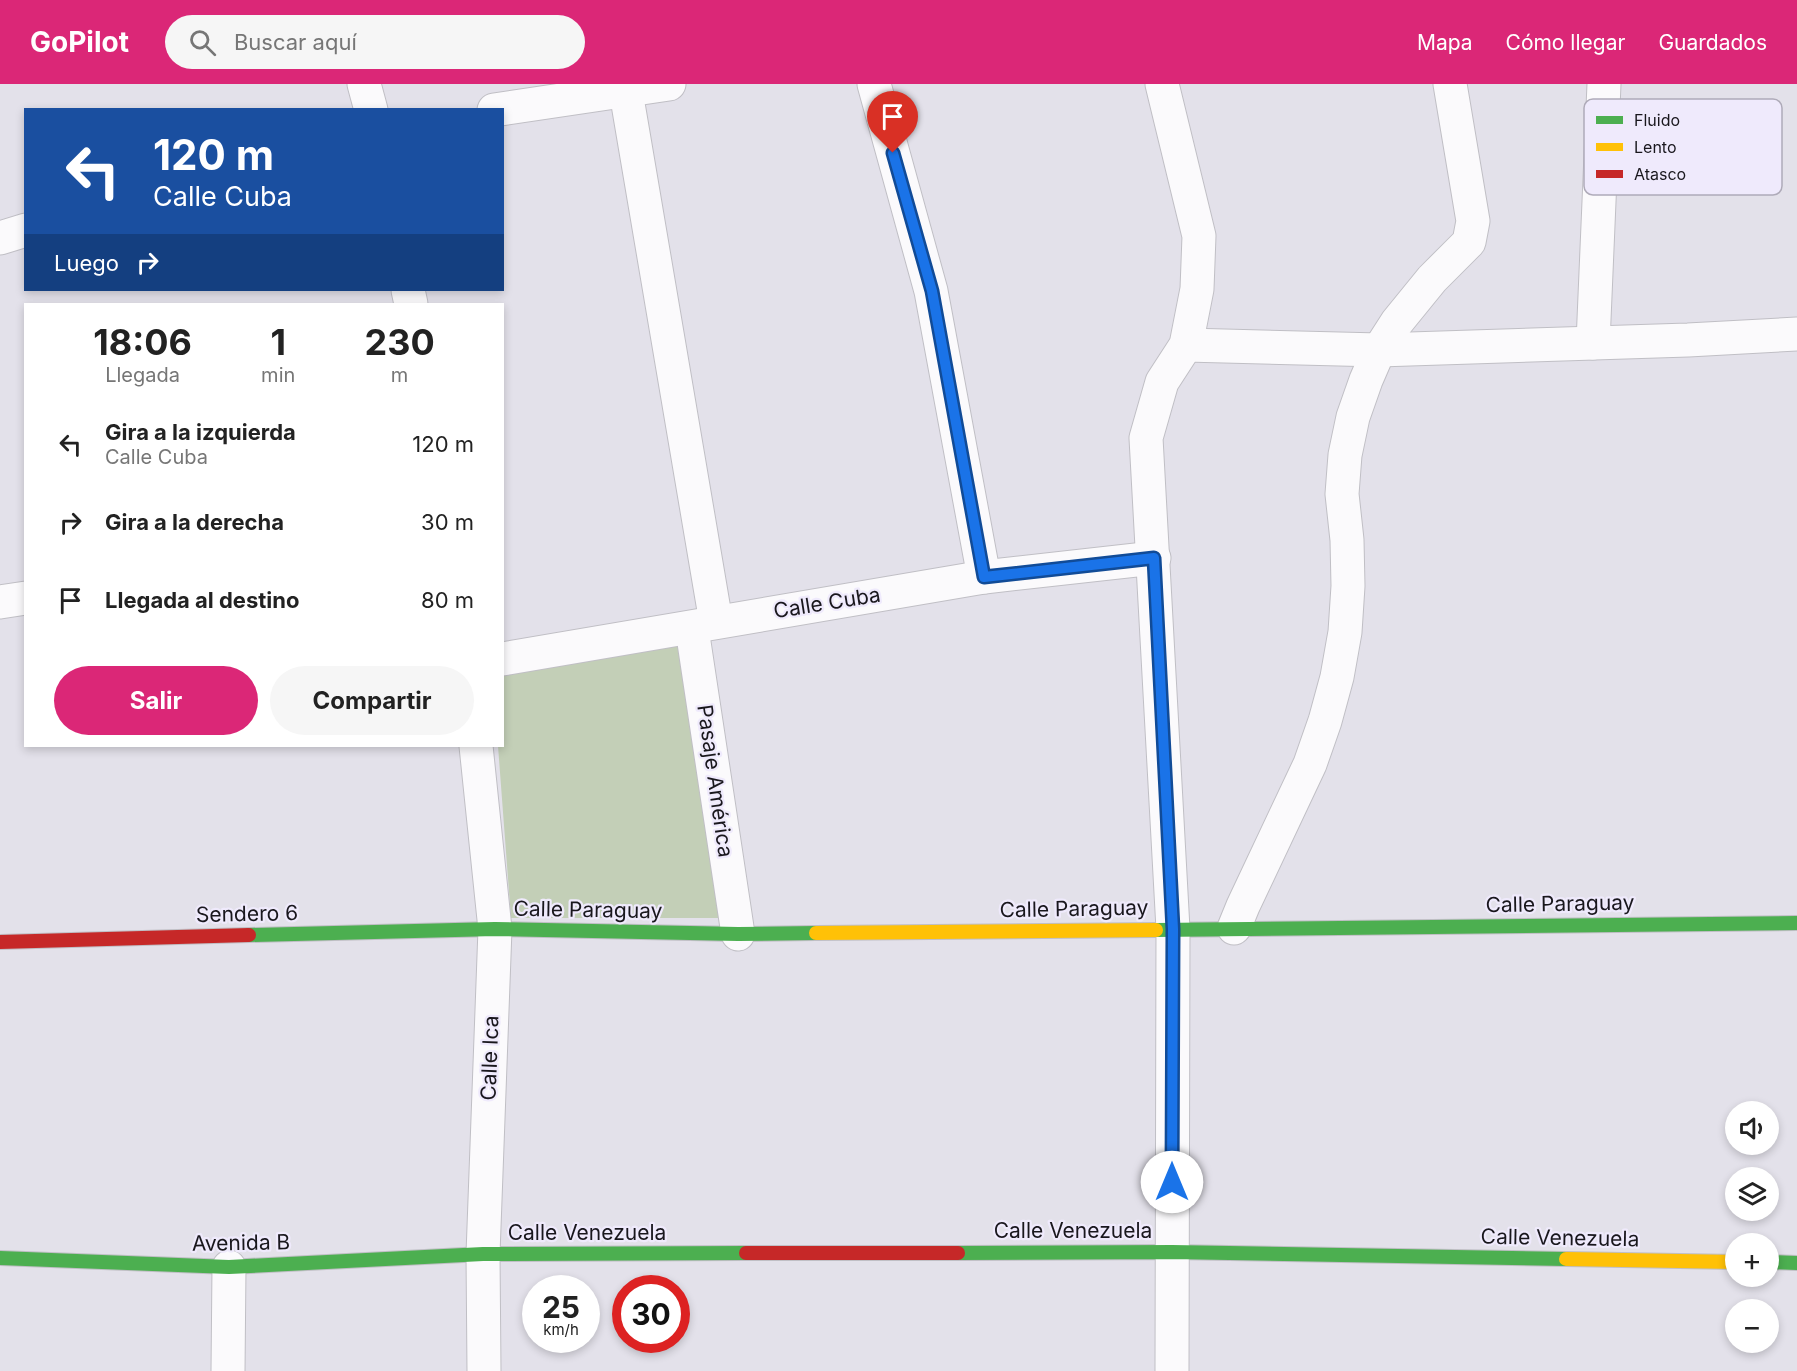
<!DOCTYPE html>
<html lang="es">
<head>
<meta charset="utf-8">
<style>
  :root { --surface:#fff; --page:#f6f6f6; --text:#222; --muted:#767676; --accent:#db2777 }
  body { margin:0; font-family:Inter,sans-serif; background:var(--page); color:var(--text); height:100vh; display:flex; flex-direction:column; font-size:22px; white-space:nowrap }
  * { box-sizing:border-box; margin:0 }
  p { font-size:20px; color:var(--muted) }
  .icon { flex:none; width:33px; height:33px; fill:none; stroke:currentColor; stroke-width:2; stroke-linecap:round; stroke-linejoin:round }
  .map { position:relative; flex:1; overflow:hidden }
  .details { position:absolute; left:24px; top:219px; width:480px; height:444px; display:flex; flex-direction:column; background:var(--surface); border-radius:0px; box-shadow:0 3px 9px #0003 }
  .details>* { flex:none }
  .guide { position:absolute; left:24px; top:24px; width:480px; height:183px; border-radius:0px; box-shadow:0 3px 9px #0003; background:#1a4fa0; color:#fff; overflow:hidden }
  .fabs { position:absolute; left:1725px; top:1017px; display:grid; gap:12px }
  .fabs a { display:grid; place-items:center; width:54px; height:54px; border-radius:50%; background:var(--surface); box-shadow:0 3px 9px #0003; font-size:30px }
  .speed { position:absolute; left:522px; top:1191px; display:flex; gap:12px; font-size:30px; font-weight:700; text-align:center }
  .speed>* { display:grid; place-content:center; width:78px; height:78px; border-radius:50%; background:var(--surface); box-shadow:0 3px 9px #0003; line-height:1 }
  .speed small { font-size:15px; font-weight:400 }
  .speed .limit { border:9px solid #d22; background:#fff; color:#111 }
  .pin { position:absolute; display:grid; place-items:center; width:51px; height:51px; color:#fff; margin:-62px -26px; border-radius:50% 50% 50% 0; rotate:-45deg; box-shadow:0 0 6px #0007 }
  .pin .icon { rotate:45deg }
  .me { position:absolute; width:66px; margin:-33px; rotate:0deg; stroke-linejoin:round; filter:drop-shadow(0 0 4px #0008) }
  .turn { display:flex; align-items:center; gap:21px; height:126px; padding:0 30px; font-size:27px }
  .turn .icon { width:78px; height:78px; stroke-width:2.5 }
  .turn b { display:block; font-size:42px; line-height:51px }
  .then { display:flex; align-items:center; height:57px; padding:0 30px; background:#0003; gap:12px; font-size:22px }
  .eta { display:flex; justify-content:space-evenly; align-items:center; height:102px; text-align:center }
  .eta b { font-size:36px; font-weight:700; line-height:42px }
  .cta { display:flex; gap:12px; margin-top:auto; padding:12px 30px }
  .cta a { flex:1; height:69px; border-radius:36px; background:var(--accent); color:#fff; font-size:24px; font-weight:700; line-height:69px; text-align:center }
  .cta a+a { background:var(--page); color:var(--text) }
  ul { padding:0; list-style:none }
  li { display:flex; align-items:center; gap:18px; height:78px; padding:0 30px }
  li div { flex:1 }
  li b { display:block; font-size:22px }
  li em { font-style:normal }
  header { display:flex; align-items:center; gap:36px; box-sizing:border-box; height:84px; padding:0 30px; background:var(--accent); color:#fff }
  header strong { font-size:28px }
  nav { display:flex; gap:33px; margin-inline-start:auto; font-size:21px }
  .search { width:420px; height:54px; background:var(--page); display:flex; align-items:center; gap:15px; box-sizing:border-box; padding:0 21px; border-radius:33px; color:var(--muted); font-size:22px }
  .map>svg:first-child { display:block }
</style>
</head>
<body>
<header>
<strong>GoPilot</strong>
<div class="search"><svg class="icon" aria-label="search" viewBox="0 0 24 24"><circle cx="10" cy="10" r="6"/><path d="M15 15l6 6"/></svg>Buscar aquí</div>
<nav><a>Mapa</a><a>Cómo llegar</a><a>Guardados</a></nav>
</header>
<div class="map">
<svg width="1797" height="1287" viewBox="0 0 1797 1287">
  <rect width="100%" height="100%" fill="#e3e1ea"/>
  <polygon fill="#c3cfb7" points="682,557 721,834 511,834 498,662 502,662 503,585"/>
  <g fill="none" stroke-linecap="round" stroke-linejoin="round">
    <g stroke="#c0bfc5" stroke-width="35">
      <g id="street">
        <polyline points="364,0 371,26"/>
        <polyline points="874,0 931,207 984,493"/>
        <polyline points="1162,0 1199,152 1197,205 1186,261 1162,298 1146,354 1173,845 1172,1287"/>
        <polyline points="626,8 716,538"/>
        <polyline points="494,26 669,0"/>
        <polyline points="0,154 26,146"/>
        <polyline points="408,206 411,220"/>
        <polyline points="1593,259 1604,0"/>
        <polyline points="1186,261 1379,266 1688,256 1797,250"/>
        <polyline points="0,518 26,514"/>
        <polyline points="692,545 738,850"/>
        <polyline points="502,575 984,493 1154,474"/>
        <polyline points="476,662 495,845 483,1170 484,1287"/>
        <polyline points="1234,844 1243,822 1310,680 1325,637 1337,593 1345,548 1348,502 1347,456 1342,410 1345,371 1353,333 1366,296 1379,266 1397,238 1432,195 1469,158 1473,137 1450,0"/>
        <polyline points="228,1287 229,1183"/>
      </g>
    </g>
    <g stroke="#c0bfc5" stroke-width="16">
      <g id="fast">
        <polyline points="1156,846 1797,839"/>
        <polyline points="249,851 495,845 738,850 816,849"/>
        <polyline points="958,1169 1172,1168 1566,1175"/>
        <polyline points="0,1174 229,1183 483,1170 746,1169"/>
        <polyline points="1768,1178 1797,1179"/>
      </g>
    </g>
    <g stroke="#c0bfc5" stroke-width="16">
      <g id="slow">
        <polyline points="816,849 1156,846"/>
        <polyline points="1566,1175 1736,1178"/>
      </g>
    </g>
    <g stroke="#c0bfc5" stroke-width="16">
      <g id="jam">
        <polyline points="0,858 249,851"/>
        <polyline points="746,1169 958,1169"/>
      </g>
    </g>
    <use href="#street" stroke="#fbfafc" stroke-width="33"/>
    <use href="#fast" stroke="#4caf50" stroke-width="14"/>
    <use href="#slow" stroke="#ffc107" stroke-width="14"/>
    <use href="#jam" stroke="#c62828" stroke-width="14"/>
  </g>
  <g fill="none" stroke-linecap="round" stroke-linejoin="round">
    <g stroke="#114b97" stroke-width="15">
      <polyline id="route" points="893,69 932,207 984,493 1154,474 1173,845 1172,1098"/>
    </g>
    <use href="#route" stroke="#1a73e8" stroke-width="10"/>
  </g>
  <g text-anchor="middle" stroke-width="4.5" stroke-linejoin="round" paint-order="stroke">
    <g font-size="21" fill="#19171d" stroke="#efeafc">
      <text transform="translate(827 519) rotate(-9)" y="7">Calle Cuba</text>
      <text transform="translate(715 697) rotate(82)" y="7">Pasaje América</text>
      <text transform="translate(1560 820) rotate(-1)" y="7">Calle Paraguay</text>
      <text transform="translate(1074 825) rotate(-1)" y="7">Calle Paraguay</text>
      <text transform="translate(588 826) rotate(1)" y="7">Calle Paraguay</text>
      <text transform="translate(247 830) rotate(-1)" y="7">Sendero 6</text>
      <text transform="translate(490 974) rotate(-88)" y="7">Calle Ica</text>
      <text x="1073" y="1154">Calle Venezuela</text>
      <text x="587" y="1156">Calle Venezuela</text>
      <text transform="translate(1560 1154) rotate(1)" y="7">Calle Venezuela</text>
      <text transform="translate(241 1159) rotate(-1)" y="7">Avenida B</text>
    </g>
  </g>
  <rect x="1584" y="15" width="198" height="96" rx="9" fill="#efeafc" stroke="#afabb9" stroke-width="1.5"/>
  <rect x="1596" y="32" width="27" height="8" fill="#4caf50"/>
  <rect x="1596" y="59" width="27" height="8" fill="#ffc107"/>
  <rect x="1596" y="86" width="27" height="8" fill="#c62828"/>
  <g font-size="16" fill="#19171d">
    <text x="1634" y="42">Fluido</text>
    <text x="1634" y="69">Lento</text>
    <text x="1634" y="96">Atasco</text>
  </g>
</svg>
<div class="fabs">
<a><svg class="icon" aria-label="sound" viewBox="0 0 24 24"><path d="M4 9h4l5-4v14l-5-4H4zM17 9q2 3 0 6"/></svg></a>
<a><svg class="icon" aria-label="layers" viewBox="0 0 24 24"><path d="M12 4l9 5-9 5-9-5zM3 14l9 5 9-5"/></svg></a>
<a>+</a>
<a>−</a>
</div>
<div class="speed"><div>25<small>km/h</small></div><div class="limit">30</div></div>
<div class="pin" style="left:893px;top:69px;background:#d93025"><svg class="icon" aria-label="arrive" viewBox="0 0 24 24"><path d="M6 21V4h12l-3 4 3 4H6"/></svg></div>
<svg class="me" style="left:1172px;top:1098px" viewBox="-20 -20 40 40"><circle r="19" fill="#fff"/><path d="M0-13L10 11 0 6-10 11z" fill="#1a73e8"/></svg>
<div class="guide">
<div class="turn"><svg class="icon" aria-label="left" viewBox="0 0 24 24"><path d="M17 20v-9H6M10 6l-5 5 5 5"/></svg><div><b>120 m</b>Calle Cuba</div></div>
<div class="then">Luego<svg class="icon" aria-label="right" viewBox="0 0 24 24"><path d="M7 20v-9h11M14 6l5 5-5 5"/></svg></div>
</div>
<section class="details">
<div class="eta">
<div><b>18:06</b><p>Llegada</p></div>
<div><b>1</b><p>min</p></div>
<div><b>230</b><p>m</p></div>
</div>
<ul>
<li><svg class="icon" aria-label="left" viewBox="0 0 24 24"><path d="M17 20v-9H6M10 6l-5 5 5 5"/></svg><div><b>Gira a la izquierda</b><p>Calle Cuba</p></div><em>120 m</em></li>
<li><svg class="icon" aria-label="right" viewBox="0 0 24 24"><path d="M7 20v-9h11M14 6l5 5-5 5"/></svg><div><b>Gira a la derecha</b></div><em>30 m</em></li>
<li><svg class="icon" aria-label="arrive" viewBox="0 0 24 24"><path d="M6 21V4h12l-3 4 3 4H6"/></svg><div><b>Llegada al destino</b></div><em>80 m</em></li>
</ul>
<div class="cta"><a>Salir</a><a>Compartir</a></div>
</section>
</div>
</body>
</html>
